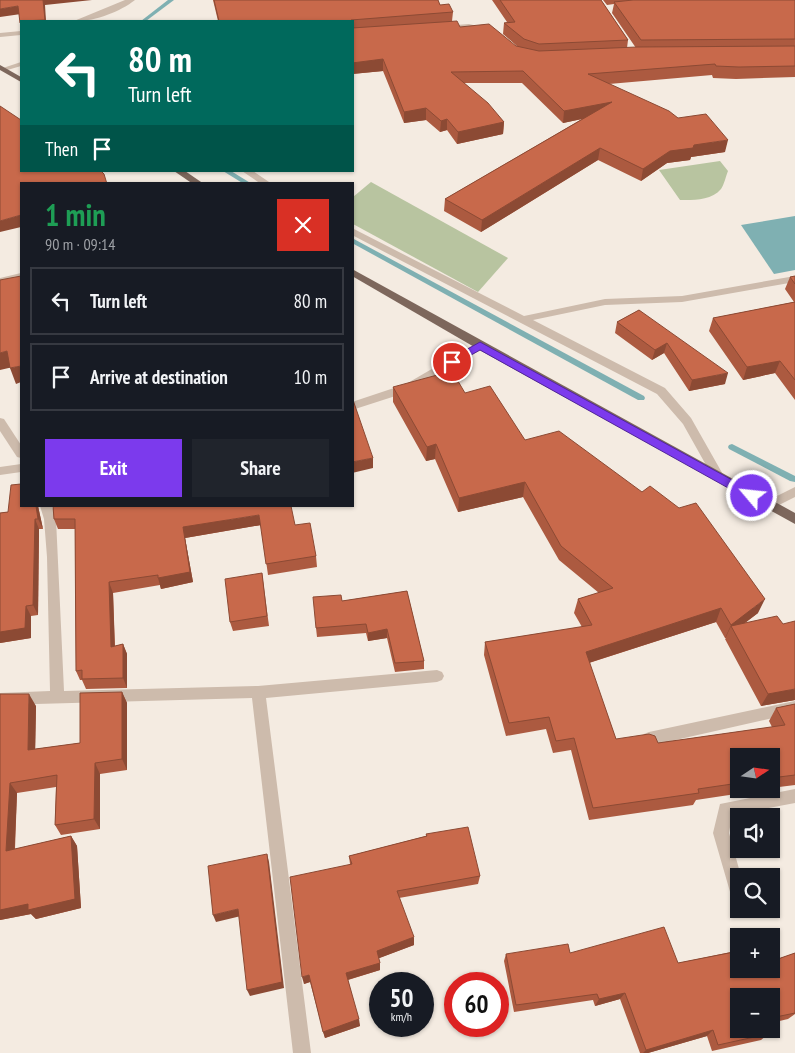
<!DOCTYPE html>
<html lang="en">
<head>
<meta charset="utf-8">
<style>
  :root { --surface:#171b24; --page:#20242c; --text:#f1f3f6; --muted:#9ea1a6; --line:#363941; --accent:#7c3aed }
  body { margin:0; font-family:"PT Sans Narrow",sans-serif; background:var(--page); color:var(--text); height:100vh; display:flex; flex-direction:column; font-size:19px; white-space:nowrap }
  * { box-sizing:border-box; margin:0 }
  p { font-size:16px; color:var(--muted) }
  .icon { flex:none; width:28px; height:28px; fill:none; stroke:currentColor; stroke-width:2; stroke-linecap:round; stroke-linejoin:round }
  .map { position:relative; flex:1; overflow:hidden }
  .sheet { position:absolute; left:20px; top:182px; width:334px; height:325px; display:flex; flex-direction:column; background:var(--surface); border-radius:0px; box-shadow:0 1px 4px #0004 }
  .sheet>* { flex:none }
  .guide { position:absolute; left:20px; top:20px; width:334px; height:152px; border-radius:0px; box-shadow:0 1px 4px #0004; background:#00695c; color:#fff; overflow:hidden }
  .needle { width:32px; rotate:77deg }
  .buttons { position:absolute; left:730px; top:748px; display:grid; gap:10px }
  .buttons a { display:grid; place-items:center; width:50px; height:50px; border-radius:0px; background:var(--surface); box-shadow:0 1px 4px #0004; font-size:25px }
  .speed { position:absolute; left:369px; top:972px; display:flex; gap:10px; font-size:25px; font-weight:700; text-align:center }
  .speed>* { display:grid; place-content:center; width:65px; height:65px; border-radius:50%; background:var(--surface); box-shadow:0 1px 4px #0004; line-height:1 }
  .speed small { font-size:12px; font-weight:400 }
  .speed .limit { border:8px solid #d22; background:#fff; color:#111 }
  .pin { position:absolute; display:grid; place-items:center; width:42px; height:42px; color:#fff; margin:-21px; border:2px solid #fff; border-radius:50%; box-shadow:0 1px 5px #0007 }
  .me { position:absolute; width:55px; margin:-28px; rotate:298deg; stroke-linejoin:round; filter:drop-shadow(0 0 4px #0008) }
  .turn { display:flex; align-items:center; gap:18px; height:105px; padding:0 25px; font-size:22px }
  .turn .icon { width:65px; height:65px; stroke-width:2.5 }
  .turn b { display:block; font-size:35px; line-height:42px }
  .then { display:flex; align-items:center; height:48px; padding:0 25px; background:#0003; gap:10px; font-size:19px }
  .round { display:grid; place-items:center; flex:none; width:52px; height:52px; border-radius:0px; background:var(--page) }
  .summary { display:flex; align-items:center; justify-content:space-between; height:85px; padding:0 25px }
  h1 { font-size:30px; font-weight:600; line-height:38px; color:#1e9e55 }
  .cta { display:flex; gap:10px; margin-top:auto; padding:10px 25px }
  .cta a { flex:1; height:58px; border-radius:0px; background:var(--accent); color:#fff; font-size:20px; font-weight:600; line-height:58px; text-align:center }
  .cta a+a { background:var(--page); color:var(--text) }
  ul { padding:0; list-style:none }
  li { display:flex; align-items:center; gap:15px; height:68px; margin:0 10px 8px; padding:0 15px; border:2px solid var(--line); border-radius:0px }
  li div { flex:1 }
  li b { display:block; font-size:19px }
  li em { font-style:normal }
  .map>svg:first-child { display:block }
</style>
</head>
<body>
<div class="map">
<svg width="795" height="1053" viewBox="0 0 795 1053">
  <rect width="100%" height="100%" fill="#f4ebe1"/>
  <g fill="#b8c4a0">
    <path d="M 720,161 L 728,171 C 726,176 724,185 721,189 C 711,201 693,200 680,200 L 659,170 Z"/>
    <polygon points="371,182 508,258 478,292 353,224 353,197"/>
  </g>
  <polygon fill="#7fb0b2" points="795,216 795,270 774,274 741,225"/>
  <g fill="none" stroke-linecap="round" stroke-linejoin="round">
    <g fill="#7fb0b2" fill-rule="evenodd">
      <polygon points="168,0 174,0 146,21 141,21"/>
      <polygon points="223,171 231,171 252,184 244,184"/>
      <polygon points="352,238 644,396 645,398 644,400 638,400 352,243"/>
      <polygon points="732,444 795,476 795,482 790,481 729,449 728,447 729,445"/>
    </g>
    <g fill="#cdbbac" fill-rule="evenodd">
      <polygon points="242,171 253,171 272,184 261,184"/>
      <polygon points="352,228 524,316 605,299 682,296 795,276 795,282 682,302 605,305 533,320 665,388 691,418 725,478 723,481 715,481 683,424 657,394 352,235"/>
    </g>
    <g fill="#cdbbac" fill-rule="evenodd">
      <path d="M 125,0 L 135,0 C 120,12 93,22 74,21 Z"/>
      <polygon points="21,31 21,35 0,37 0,33"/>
      <polygon points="21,273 21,279 0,284 0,278"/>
      <polygon points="480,341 485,345 484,348 414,390 352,410 352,402 406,384"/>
      <polygon points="0,418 4,419 21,445 21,458 17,457 0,431"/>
      <polygon points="21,464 21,472 0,475 0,467"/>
      <polygon points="795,487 795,497 773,508 765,508 763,505 765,502"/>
      <polygon points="40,506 52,506 56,519 64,691 258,686 437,670 442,672 444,676 442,680 437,682 266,698 311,1053 293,1053 252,698 0,705 0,693 50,691 47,557 44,519"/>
      <polygon points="795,701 795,713 649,746 644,744 642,739 644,734 649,732"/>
      <polygon points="795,789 795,803 732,815 729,833 741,876 739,876 739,904 733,902 713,833 720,804"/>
    </g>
    <g fill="#cdbbac" fill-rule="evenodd">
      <path d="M 469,24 L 486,28 C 482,30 443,30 439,28 L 443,26 Z"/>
      <polygon points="21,62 21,66 4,71 0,69"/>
    </g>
    <g fill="#7d675c" fill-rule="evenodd">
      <polygon points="0,65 21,77 21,82 0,70"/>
      <polygon points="174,171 185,171 204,184 193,184"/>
      <polygon points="352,269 795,513 795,524 476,348 352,276"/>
    </g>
  </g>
  <g fill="#ac5a40">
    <polygon points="213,0 438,0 440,5 453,12 452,21 460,27 518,47 503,34 504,23 507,22 492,0 601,0 628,40 627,48 636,48 612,13 614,4 607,5 603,0 795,0 795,77 736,79 713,78 712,75 609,84 678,118 725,152 691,157 690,160 667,163 641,181 598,160 481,232 444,211 445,199 582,119 563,123 522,83 464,83 504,122 503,134 457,144 447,130 440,132 426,120 404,123 383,71 352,74 352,21 218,21"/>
    <polygon points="795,276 795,400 775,373 743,380 709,331 713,318 794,302 785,289 790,277"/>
    <polygon points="639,310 725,384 689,391 664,353 652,360 615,333 617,322"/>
    <polygon points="393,387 465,393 525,440 758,613 745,623 795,700 761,706 725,639 726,638 725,638 716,622 589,663 616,739 658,743 772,727 769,721 776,708 795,704 795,785 771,788 771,756 739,756 739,789 769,789 696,800 693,805 589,820 571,750 553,753 546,729 506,736 484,655 485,642 582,627 574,613 578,599 599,593 559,560 523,497 458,512 435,459 426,461 393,402"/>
    <polygon points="21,506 38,506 43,529 39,529 38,615 31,616 31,638 0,643 0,513 8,512"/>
    <polygon points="53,508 295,525 316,556 317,567 268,575 261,525 185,538 193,582 161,589 160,585 113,593 115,646 123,644 127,654 127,688 86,689 82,680 80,680 76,671 75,529 58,529 54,519"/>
    <polygon points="262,573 269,626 233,631 230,622"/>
    <polygon points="407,591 424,661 424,669 395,672 387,638 368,641 366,633 317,637 316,628 342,601"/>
    <polygon points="122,692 127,703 127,770 100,774 100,829 61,835 55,825 56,787 17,793 15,849 71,836 77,846 81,908 36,919 31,914 0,920 0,694 36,706 35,749 80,743"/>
    <polygon points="426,834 480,876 478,884 399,898 414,945 379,958 380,970 348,980 360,1026 325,1038 310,982 304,984 350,864 349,856 426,836"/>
    <polygon points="739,948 739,969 775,960 795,953 795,1014 788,1019 771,1023 771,996 739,996 768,1034 761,1040 712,1051 707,1036 648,1053 640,1053 620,999 595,1006 593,1000 514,1012 504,961 506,954 570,953 678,963 736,951"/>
  </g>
  <g fill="#8c4a34">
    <polygon points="43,0 92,0 45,5 46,21 35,21"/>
    <polygon points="18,6 21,14 0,17 0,9"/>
    <polygon points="383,59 383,71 352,74 352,63"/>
    <polygon points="612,102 610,113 563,123 564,111"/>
    <polygon points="426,108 426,120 404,123 404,112"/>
    <polygon points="447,119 447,130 440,132 441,121"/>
    <polygon points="504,122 503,134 457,144 458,132"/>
    <polygon points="728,140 725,152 691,157 690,160 667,163 641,181 643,169 670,151 694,145"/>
    <polygon points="600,148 598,160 481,232 482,220"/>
    <polygon points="21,215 21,227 0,232 0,221"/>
    <polygon points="667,343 664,353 652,360 655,350"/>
    <polygon points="7,351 13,367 0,370 0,353"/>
    <polygon points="780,361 775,373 743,380 747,367"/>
    <polygon points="21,366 21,382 16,384 10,368"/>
    <polygon points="728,373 725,384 689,391 692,380"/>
    <polygon points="436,444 435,459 426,461 427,447"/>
    <polygon points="373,458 373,468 352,473 352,462"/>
    <polygon points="525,482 523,497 458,512 459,498"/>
    <polygon points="36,506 38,506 43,529 38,519"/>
    <polygon points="259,515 261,525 185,538 193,582 161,589 158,578 183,527"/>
    <polygon points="35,519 39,529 38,615 33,605"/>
    <polygon points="109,582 113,593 115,657 111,647"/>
    <polygon points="765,599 758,613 734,631 731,626 726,637 725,638 731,625"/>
    <polygon points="26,606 31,616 31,638 0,643 0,632"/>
    <polygon points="721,608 716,622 582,665 586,652"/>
    <polygon points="387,629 387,638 368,641 368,633"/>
    <polygon points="123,644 127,654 127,688 123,678"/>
    <polygon points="795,689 795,700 761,706 768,694"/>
    <polygon points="122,692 127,703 127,770 122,759"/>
    <polygon points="29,694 36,706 35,761 28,750"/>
    <polygon points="95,763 100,774 100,829 94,819"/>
    <polygon points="10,783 17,793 14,861 6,851"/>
    <polygon points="71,836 77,846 81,908 36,919 31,914 0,920 0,910"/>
    <polygon points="267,854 269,862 284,988 250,996 247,990"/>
    <polygon points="238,909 241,916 216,922 213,915"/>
    <polygon points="414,937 414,945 377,959 377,951"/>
    <polygon points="380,963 380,970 347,980 346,973"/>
    <polygon points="309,975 310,982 304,984 302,977"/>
    <polygon points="625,993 620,999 595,1006 599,999"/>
    <polygon points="359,1019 360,1026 325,1038 323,1032"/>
    <polygon points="713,1030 707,1036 648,1053 643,1053 646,1050"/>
  </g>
  <g fill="#c8694b" stroke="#8c4a34">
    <polygon points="0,0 43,0 45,20 21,21 21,23 20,23 18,6 0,9"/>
    <polygon points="214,0 438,0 440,5 449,4 453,12 351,20 351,21 219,21"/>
    <polygon points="500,0 601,0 628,40 539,44 524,39 504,23 515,22"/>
    <polygon points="633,0 795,0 795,39 641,40 614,2"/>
    <polygon points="457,21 460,27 489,24 516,46 539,51 637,47 795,46 795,66 739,67 716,66 715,64 588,74 669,111 678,118 706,114 728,140 694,145 693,148 670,151 643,169 600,148 482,220 445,199 612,102 564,111 523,71 451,72 488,103 504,122 458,132 447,119 441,121 426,108 404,112 383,59 352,63 352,28"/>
    <polygon points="0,106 21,120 21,171 101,171 104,174 107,184 21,184 21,215 0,221"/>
    <polygon points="21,276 21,366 10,368 7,351 0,353 0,280"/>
    <polygon points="795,276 795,284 790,277"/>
    <polygon points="795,302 795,380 780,361 747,367 713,318"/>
    <polygon points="639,310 728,373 692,380 667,343 655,350 617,322"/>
    <polygon points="452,371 465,393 490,386 525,440 559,431 642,492 650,486 679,508 696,503 765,599 731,625 721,608 586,652 616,739 649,734 655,736 658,743 785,725 776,708 795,704 795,775 771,778 771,756 739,756 739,783 698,789 699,793 593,808 574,738 556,741 549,717 509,723 485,642 592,625 578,599 613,588 561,546 525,482 459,498 436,444 427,447 393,387"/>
    <polygon points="352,400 353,400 373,458 352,462"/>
    <polygon points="21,484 21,506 36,506 38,519 35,519 33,605 26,606 25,628 0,632 0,513 8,512 11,485"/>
    <polygon points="53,506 291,506 295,525 310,523 316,556 266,564 259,515 183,527 190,572 158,578 158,575 109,582 111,647 123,644 123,678 82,679 82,670 76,671 75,519 54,519"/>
    <polygon points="262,573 267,616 230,622 225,579"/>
    <polygon points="407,591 424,661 395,663 387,629 368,633 366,624 316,628 313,597 341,595 342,601"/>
    <polygon points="777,616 783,624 795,621 795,689 768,694 731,626"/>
    <polygon points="122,692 122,759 95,763 94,819 55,825 57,775 10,783 6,851 71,836 75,899 28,910 28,904 0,910 0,694 29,694 28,750 80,743 80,693"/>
    <polygon points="468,827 480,876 397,891 414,937 377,951 380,963 346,973 359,1019 323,1032 309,975 302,977 290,877 352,864 349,856 427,836 426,834"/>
    <polygon points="267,854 282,982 247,990 238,909 213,915 208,866"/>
    <polygon points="664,927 678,963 739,951 739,969 771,969 771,951 775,960 795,953 795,1013 771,1018 771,996 739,996 739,1029 766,1029 768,1034 718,1045 713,1030 646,1050 625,993 599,999 597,994 516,1005 506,954 568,944 570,953"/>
  </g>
  <polygon fill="#7c3aed" stroke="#51269a" points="480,342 756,493 758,496 756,499 748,499 480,350 455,364 448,364 448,360"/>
</svg>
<div class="buttons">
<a><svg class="needle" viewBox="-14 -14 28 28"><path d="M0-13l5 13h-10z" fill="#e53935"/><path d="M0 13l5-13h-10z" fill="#9ea1a6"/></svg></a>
<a><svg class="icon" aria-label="sound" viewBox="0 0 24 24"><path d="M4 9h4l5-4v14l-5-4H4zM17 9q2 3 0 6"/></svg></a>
<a><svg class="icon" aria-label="search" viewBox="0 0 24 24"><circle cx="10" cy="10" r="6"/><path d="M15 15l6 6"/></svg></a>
<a>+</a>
<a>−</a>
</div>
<div class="speed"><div>50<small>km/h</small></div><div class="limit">60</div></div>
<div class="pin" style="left:452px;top:362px;background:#d93025"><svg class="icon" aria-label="arrive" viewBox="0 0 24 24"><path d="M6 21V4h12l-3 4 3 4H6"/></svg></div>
<svg class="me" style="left:752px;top:496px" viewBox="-20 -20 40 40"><circle r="17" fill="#7c3aed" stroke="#fff" stroke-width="3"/><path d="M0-11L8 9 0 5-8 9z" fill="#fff"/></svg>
<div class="guide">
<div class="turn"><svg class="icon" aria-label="left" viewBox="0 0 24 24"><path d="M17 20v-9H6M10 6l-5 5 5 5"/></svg><div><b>80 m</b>Turn left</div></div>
<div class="then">Then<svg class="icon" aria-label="arrive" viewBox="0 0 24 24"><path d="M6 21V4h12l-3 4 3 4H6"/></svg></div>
</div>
<section class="sheet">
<div class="summary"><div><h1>1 min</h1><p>90 m · 09:14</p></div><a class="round" style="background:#d93025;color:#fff"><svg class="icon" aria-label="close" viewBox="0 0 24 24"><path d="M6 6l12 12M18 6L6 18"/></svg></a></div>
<ul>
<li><svg class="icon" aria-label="left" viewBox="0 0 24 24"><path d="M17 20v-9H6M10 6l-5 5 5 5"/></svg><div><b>Turn left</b></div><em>80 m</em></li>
<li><svg class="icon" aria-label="arrive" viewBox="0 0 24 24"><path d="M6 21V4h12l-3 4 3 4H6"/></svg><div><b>Arrive at destination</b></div><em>10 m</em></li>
</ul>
<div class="cta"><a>Exit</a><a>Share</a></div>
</section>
</div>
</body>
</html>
